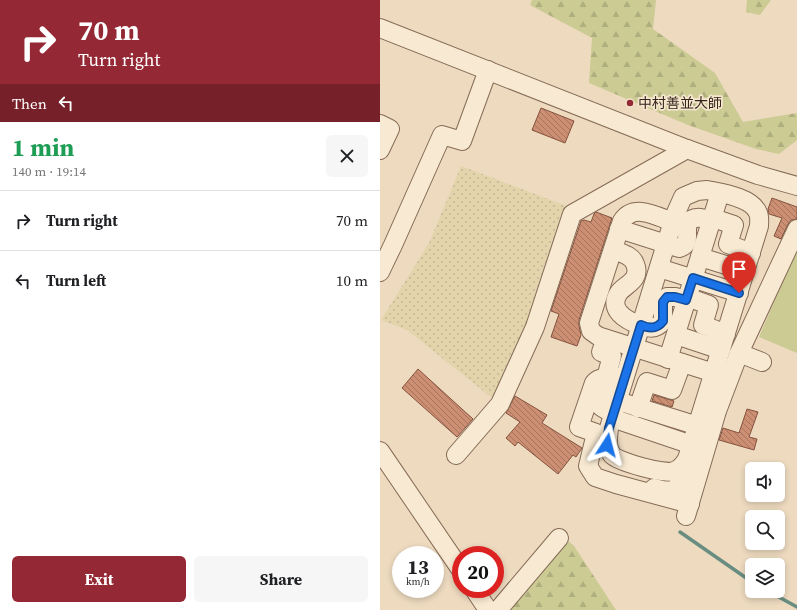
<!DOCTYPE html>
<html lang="en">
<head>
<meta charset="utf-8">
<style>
  :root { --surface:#fff; --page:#f6f6f6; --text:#202124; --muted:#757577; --line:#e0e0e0; --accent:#942834 }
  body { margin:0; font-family:"Source Serif 4","Noto Sans JP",serif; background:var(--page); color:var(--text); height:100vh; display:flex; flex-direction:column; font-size:15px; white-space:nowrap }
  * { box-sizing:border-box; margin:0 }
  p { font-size:13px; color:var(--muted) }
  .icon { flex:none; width:22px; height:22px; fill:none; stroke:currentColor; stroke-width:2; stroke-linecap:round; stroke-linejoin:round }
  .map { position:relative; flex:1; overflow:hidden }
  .panel { display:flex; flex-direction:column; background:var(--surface); width:380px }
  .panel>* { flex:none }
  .guide { background:#942834; color:#fff; overflow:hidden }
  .fabs { position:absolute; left:365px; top:462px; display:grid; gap:8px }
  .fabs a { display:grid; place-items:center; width:40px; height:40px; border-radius:6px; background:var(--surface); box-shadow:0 2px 6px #0003; font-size:20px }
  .speed { position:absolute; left:12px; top:546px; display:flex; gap:8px; font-size:20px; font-weight:700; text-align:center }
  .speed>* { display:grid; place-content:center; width:52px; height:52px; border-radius:50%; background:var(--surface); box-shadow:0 2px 6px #0003; line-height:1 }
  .speed small { font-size:10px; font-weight:400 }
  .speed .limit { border:6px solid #d22; background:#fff; color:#111 }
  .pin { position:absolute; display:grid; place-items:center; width:34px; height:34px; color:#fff; margin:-41px -17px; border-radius:50% 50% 50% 0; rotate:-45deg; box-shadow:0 0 4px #0007 }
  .pin .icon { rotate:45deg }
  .me { position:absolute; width:44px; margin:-22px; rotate:9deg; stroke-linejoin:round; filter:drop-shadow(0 0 3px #0008) }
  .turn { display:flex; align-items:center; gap:14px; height:84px; padding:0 12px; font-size:18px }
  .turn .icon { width:52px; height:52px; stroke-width:2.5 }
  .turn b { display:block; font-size:28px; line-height:34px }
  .then { display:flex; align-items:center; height:38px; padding:0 12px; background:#0003; gap:8px; font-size:15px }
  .round { display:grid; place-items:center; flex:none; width:42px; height:42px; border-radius:6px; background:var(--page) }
  .summary { display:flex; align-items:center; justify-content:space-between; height:68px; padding:0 12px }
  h1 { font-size:24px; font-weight:700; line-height:30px; color:#1e9e55 }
  .primary-button { display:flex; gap:8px; margin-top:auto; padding:8px 12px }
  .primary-button a { flex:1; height:46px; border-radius:6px; background:var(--accent); color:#fff; font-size:16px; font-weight:700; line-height:46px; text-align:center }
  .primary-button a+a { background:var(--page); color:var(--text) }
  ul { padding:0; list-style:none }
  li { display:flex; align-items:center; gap:12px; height:60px; padding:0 12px; border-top:1px solid var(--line) }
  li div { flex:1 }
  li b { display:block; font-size:15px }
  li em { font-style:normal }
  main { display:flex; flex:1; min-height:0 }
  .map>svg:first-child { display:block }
</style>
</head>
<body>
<main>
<section class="panel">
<div class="guide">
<div class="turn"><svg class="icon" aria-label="right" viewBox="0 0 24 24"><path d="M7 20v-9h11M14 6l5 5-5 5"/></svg><div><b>70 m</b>Turn right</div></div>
<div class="then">Then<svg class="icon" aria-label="left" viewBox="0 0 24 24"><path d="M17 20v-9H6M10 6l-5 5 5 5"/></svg></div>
</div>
<div class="summary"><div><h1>1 min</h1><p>140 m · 19:14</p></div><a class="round"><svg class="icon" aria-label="close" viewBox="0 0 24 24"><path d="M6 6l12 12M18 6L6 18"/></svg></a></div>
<ul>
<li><svg class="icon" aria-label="right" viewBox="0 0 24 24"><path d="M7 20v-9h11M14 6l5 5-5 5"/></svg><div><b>Turn right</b></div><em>70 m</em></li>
<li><svg class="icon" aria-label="left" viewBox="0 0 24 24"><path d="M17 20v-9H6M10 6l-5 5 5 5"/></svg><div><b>Turn left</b></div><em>10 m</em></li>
</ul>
<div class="primary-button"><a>Exit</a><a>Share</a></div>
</section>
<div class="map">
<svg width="417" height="610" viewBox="0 0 417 610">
  <defs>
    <pattern id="farmland-dots" width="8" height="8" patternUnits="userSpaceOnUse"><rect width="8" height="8" fill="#e3d4ac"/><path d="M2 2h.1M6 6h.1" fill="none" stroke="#c3b693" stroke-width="1.8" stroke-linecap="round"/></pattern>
    <pattern id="forest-firs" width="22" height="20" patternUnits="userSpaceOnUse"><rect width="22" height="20" fill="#cbcb93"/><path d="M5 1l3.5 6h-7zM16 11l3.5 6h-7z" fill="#afae7e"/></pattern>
    <pattern id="building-back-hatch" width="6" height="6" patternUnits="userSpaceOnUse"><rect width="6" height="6" fill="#cc8f74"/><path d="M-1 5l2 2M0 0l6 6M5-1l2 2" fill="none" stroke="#a6755e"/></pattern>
  </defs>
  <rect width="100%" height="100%" fill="#eddabf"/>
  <polygon fill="url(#farmland-dots)" points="81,166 189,207 150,323 116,401 27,330 1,320 49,243"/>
  <polygon fill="#cbcb93" points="417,248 417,353 379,337"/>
  <g fill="url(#forest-firs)">
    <polygon points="152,0 276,0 273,29 335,73 363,122 417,113 417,140 399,154 376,149 308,125 209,83 212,38 150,5"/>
    <polygon points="367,0 391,0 380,15 366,12"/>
    <polygon points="187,540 194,546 236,610 118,610"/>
  </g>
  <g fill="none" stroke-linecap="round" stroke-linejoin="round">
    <g stroke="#698d80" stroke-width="3.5">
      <polyline points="300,532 372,582"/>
      <polyline points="388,591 417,607"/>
    </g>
  </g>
  <g fill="url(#building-back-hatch)" stroke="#85523d">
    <polygon points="161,108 194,121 185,143 152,130"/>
    <polygon points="392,198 417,207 417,219 411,220 408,224 401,239 394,236 402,218 389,214 388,209"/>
    <polygon points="216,212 232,218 199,320 199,326 201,335 197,346 171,337 179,314 171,311 201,221 204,220 211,222 214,214"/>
    <polygon points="38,369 93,419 77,437 22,388"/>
    <polygon points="274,395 294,401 292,407 272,401"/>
    <polygon points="135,396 167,415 162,423 202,448 196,457 193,455 178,474 138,442 135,446 126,438 140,422 126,413"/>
    <polygon points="367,409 378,412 369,437 377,439 374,450 339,440 343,428 359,433"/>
  </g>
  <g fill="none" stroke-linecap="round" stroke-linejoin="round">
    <g stroke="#866b57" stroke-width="20">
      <g id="minor">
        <polyline points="0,28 307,149 378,175 417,186"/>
        <polyline points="0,124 10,129 0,150"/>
        <path d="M 327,190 C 341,193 372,197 378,213 C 380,217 379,223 379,226 L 307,459 C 304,464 301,469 294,471 C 285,475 239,462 232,455 C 226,446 228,438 229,428 L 295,215 L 303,197 L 317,191 Z"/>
        <polyline points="333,218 354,225 348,244 371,253"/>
        <path d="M 293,222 C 276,216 254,203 242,221 L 209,323 L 211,331 L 218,336 L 334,373"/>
        <path d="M 239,229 L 299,248 C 314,244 302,230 310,220 C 318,216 323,218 331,221"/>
        <path d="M 233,250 C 241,253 252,255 255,264 C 262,281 243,285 238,294 C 227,313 253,324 267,327 C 274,329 279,326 283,321 L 283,302 L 287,297 L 295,297 L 306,300"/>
        <polyline points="320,257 365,271"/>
        <polyline points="279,268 359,293"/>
        <polyline points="0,272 13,245 62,135 82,141 108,70"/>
        <polyline points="307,297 329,305 323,325 346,334"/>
        <polyline points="296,335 341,350"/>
        <polyline points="226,339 221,352 232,356 227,374 243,379"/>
        <polyline points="359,353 382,362"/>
        <polyline points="288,359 340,193"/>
        <polyline points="238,401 318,426"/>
        <polyline points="258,408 267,382 292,390 302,363"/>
        <path d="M 234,413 C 228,411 210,404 221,395 C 223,394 225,393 227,392 C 233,381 222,373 214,383 L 199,427 L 216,433 L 208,466 L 215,477 L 236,484 L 310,504"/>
        <polyline points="232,418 312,445"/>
        <polyline points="0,451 81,570"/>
        <polyline points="76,455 120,404 155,327 192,214 307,149"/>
        <path d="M 274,488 C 282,490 290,493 297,488 L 307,460"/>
        <polyline points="306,516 337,411 359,353 417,229"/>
        <polyline points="94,589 108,610"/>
        <polyline points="118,610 179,538"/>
      </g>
    </g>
    <use href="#minor" stroke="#f8e9d2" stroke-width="18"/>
  </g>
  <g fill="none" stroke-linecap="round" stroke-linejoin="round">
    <g stroke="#114b97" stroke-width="10">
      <path id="route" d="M 227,445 L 229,428 L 261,325 C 270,329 277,329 283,321 L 283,302 L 287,297 L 295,297 L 306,300 L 313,278 L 359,293"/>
    </g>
    <use href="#route" stroke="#1a73e8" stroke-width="7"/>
  </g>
  <circle fill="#942834" stroke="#f5e6ce" stroke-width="1.5" cx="250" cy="103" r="4"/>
  <g text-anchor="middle" stroke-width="3.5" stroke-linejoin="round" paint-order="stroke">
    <g font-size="14" fill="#35251c" stroke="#f5e6ce" text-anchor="start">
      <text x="258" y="108">中村善並大師</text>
    </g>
  </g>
</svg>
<div class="fabs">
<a><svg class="icon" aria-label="sound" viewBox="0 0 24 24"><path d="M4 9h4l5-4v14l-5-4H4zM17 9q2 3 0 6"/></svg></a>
<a><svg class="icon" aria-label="search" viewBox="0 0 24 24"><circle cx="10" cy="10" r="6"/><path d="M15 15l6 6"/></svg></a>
<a><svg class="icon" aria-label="layers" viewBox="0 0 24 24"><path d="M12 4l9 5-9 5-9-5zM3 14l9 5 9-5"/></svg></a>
</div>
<div class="speed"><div>13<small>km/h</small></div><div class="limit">20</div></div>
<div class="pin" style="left:359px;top:293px;background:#d93025"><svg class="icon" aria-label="arrive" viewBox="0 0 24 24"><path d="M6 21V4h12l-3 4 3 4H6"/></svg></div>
<svg class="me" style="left:227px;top:445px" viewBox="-20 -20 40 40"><path d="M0-17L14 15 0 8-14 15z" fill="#1a73e8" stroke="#fff" stroke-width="4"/></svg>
</div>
</main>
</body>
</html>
